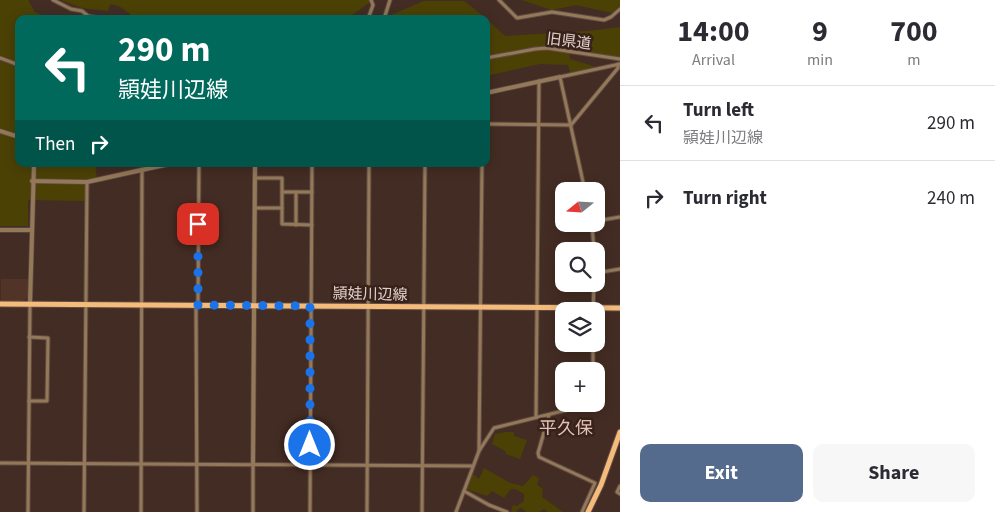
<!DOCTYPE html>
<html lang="en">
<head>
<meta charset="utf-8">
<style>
  :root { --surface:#fff; --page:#f7f7f7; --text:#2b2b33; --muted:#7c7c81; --line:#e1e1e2; --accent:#556b8d }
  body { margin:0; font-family:"Source Sans 3","Noto Sans JP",sans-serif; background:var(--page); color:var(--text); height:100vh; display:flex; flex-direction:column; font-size:19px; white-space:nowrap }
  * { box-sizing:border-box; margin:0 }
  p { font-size:16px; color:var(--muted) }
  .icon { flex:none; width:28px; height:28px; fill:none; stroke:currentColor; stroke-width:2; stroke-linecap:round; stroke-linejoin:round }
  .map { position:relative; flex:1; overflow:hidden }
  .panel { display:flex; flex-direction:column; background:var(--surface); width:375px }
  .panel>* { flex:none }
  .hud { position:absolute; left:15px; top:15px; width:475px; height:152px; border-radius:10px; box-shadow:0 2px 12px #0003; background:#00695c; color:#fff; overflow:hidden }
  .needle { width:32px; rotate:252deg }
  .controls { position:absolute; left:555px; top:182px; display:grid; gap:10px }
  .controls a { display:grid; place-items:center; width:50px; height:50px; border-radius:10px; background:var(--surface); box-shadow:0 2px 12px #0003; font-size:25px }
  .pin { position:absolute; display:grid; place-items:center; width:42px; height:42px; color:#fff; margin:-21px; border-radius:10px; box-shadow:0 2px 8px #0006 }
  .me { position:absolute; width:55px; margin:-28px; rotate:0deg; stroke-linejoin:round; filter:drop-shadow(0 0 4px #0008) }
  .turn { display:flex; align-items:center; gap:18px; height:105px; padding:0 20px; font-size:22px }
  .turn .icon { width:65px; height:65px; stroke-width:2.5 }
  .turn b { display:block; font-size:35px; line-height:42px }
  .then { display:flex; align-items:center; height:48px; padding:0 20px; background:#0003; gap:10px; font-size:19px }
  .eta { display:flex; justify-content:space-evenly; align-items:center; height:85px; text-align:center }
  .eta b { font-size:30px; font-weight:700; line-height:35px }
  .primary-button { display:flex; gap:10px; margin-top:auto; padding:10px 20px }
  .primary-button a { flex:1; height:58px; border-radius:10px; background:var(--accent); color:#fff; font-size:20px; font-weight:700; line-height:58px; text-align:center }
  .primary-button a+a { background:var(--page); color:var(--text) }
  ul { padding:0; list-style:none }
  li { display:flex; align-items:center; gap:15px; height:75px; padding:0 20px; border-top:1px solid var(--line) }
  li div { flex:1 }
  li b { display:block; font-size:19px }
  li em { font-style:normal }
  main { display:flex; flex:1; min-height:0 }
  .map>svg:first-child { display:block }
</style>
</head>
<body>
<main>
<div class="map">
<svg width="620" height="512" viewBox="0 0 620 512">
  <rect width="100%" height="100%" fill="#432c23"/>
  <polygon fill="#523328" points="1,279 28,279 28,297 22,302 1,301"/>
  <g fill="#4c4105">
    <polygon points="0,0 28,0 35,12 49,19 19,19 19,63 0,56"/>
    <path d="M 61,0 L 373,0 L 352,15 L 333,19 L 137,19 C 125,12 124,6 110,4 L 108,11 L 82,8 Z"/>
    <polygon points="521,0 620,0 620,5 612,13 576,5 552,10"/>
    <polygon points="424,1 464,1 482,15 505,36 587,31 620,27 620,57 569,50 570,59 596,67 570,73 568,65 540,64 486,76 486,19 385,19 393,14"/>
    <polygon points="0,61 19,67 19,164 95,164 97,178 85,180 85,201 28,200 28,226 0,226"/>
    <polygon points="506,432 514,432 514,436 527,440 520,459 506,454 505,451 492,444 495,434"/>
    <polygon points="484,468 510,483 523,486 533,475 539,478 537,485 543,489 542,497 563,512 548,512 544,509 539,512 526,512 522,508 518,509 516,512 511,512 513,505 517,506 524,501 524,494 515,489 511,489 504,498 492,491 487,496 466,489 472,473 479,479"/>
  </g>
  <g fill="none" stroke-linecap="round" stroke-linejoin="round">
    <g stroke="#5f4a41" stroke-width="5">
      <g id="minor">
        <polyline points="53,0 71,9 82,11 88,16 104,19"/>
        <polyline points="499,0 517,18 552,12 604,20 611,17 620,9"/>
        <polyline points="368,19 373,5 371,0"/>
        <polyline points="384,19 390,0"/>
        <polyline points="0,58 19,65"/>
        <polyline points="486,58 535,49 547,48 620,59"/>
        <polyline points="486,124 571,125 618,68 618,64"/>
        <polyline points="255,178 282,178 282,224 312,225"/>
        <polyline points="585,191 560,77 620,64"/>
        <polyline points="282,192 312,192"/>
        <polyline points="296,192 296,225"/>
        <polyline points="255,208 282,208"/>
        <polyline points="596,221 620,217"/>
        <polyline points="592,224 594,251"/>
        <polyline points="596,273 620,269"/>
        <polyline points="196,305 197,512"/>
        <polyline points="198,305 199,164"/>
        <polyline points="593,311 594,284"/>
        <polyline points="593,344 593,371"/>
        <polyline points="29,401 47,401 48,338 29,337"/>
        <polyline points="549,415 538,453 539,457 595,483 582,512"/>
        <polyline points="536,417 539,81"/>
        <polyline points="479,451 482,164"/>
        <polyline points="0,463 472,466"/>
        <polyline points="620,486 617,492 620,494"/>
        <polyline points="464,491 489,505 507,512"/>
        <polyline points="28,512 30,305"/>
        <polyline points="84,512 87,182"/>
        <polyline points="141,512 142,170"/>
        <polyline points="253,512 253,464"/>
        <polyline points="310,512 312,164"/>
        <polyline points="367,512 369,164"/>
        <polyline points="422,512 425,164"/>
        <polyline points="456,512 479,451 494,428 591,404"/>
      </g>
    </g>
    <g stroke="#5f4a41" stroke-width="5.5">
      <g id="tertiary">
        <polyline points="486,93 560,77"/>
        <polyline points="0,131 19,137"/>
        <polyline points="32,181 87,182 169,164"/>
        <polyline points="0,230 31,230"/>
        <polyline points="30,304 34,164"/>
        <polyline points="253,464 255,164"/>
      </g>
    </g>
    <g stroke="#5f4a41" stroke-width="7">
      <g id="primary">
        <polyline points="0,304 620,308"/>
        <polyline points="588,512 601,485 620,432"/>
      </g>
    </g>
    <use href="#minor" stroke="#937859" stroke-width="3"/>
    <use href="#tertiary" stroke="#937859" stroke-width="4"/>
    <use href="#primary" stroke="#f4bb7b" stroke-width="5"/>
  </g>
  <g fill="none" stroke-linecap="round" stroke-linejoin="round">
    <polyline stroke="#1a73e8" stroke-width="9" stroke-dasharray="0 16.2" points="198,224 198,305 310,306 310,445"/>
  </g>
  <g text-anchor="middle" stroke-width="5" stroke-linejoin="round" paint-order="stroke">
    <g font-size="15" fill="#e1d1cc" stroke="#39221a">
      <text transform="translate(569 41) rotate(7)" y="5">旧県道</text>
      <text transform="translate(370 294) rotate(1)" y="5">頴娃川辺線</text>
    </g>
    <g font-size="18" fill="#e1c2b8" stroke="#39221a">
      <text x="566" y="434">平久保</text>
    </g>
  </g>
</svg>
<div class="controls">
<a><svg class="needle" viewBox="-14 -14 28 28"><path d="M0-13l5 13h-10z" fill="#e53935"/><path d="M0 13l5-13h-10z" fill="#7c7c81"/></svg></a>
<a><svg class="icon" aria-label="search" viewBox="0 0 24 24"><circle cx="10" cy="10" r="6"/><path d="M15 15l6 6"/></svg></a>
<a><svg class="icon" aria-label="layers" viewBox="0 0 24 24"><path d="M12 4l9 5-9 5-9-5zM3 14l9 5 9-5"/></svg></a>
<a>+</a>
</div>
<div class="pin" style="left:198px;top:224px;background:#d93025"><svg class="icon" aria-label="arrive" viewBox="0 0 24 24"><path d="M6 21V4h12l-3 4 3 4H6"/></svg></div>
<svg class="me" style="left:310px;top:445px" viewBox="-20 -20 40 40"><circle r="17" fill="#1a73e8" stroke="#fff" stroke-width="3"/><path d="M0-11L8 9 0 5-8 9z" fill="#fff"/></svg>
<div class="hud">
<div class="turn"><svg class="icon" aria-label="left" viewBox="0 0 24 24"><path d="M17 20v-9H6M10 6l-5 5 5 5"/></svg><div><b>290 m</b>頴娃川辺線</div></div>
<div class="then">Then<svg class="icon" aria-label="right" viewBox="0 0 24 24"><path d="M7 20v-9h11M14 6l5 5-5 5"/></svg></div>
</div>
</div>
<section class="panel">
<div class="eta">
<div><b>14:00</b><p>Arrival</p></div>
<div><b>9</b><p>min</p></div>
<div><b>700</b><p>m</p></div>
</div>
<ul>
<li><svg class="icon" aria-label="left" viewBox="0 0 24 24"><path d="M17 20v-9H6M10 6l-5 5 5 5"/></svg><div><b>Turn left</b><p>頴娃川辺線</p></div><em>290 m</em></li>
<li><svg class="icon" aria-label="right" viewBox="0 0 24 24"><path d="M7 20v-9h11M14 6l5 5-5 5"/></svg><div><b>Turn right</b></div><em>240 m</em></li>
</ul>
<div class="primary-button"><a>Exit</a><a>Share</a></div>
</section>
</main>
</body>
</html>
